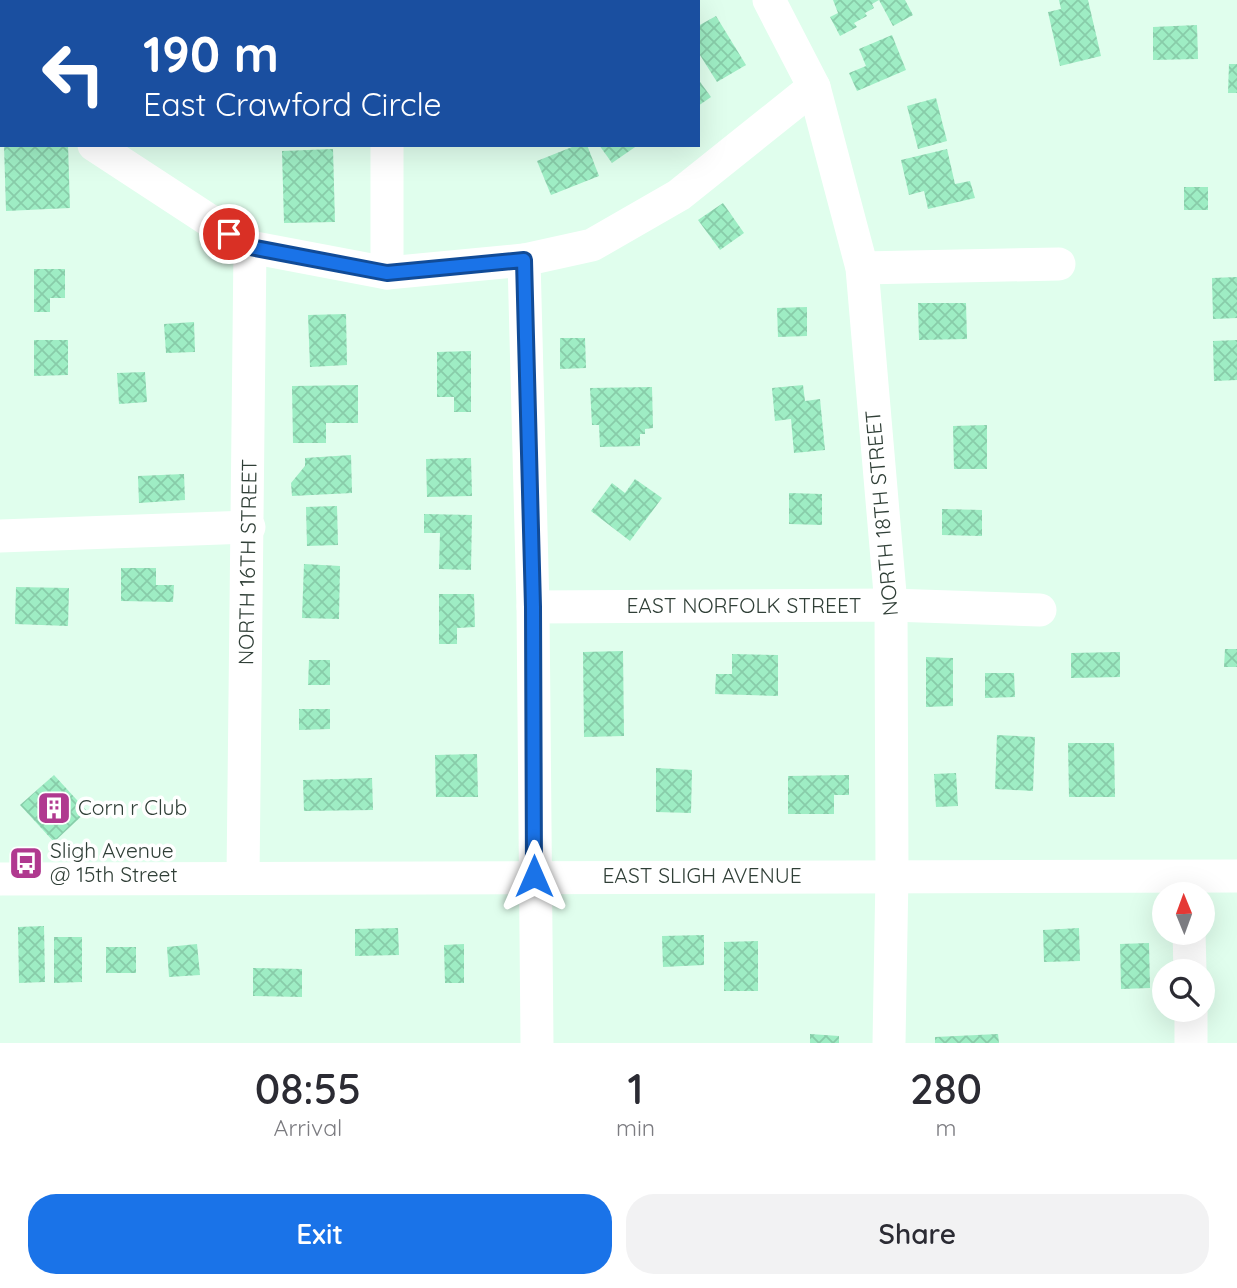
<!DOCTYPE html>
<html lang="en">
<head>
<meta charset="utf-8">
<style>
  :root { --surface:#fff; --page:#f2f2f3; --text:#2b2b33; --muted:#7c7c81; --accent:#1a73e8 }
  body { margin:0; font-family:Quicksand,sans-serif; background:var(--page); color:var(--text); height:100vh; display:flex; flex-direction:column; font-size:26px; white-space:nowrap }
  * { box-sizing:border-box; margin:0 }
  p { font-size:23px; color:var(--muted) }
  .icon { flex:none; width:38px; height:38px; fill:none; stroke:currentColor; stroke-width:2; stroke-linecap:round; stroke-linejoin:round }
  .map { position:relative; height:1043px; overflow:hidden }
  .drawer { display:flex; flex-direction:column; background:var(--surface); flex:1 }
  .drawer>* { flex:none }
  .top-card { position:absolute; left:0px; top:0px; width:700px; height:147px; box-shadow:0 7px 28px #0002; background:#1a4fa0; color:#fff; overflow:hidden }
  .needle { width:46px; rotate:359deg }
  .tools { position:absolute; left:1152px; top:882px; display:grid; gap:14px }
  .tools a { display:grid; place-items:center; width:63px; height:63px; border-radius:50%; background:var(--surface); box-shadow:0 7px 28px #0002; font-size:35px }
  .pin { position:absolute; display:grid; place-items:center; width:60px; height:60px; color:#fff; margin:-30px; border:4px solid #fff; border-radius:50%; box-shadow:0 2px 7px #0007 }
  .me { position:absolute; width:77px; margin:-38px; rotate:0deg; stroke-linejoin:round; filter:drop-shadow(0 0 5px #0008) }
  .turn { display:flex; align-items:center; gap:24px; height:147px; padding:0 28px; font-size:32px }
  .turn .icon { width:91px; height:91px; stroke-width:2.5 }
  .turn b { display:block; font-size:49px; line-height:60px }
  .eta { display:flex; justify-content:space-evenly; align-items:center; height:119px; text-align:center }
  .eta b { font-size:42px; font-weight:600; line-height:49px }
  .cta { display:flex; gap:14px; margin-top:auto; padding:14px 28px }
  .cta a { flex:1; height:80px; border-radius:28px; background:var(--accent); color:#fff; font-size:28px; font-weight:600; line-height:80px; text-align:center }
  .cta a+a { background:var(--page); color:var(--text) }
  .map>svg:first-child { display:block }
</style>
</head>
<body>
<div class="map">
<svg width="1237" height="1043" viewBox="0 0 1237 1043">
  <defs>
    <pattern id="building-cross-hatch" width="8" height="8" patternUnits="userSpaceOnUse" patternTransform="scale(1.75)"><rect width="8" height="8" fill="#9eedc4"/><path d="M0 0l8 8M0 8l8-8" fill="none" stroke="#88cca9"/></pattern>
  </defs>
  <rect width="100%" height="100%" fill="#e0feed"/>
  <g fill="url(#building-cross-hatch)">
    <polygon points="833,0 879,0 872,4 874,8 865,13 867,16 854,23 857,27 840,36 830,17 838,13"/>
    <polygon points="879,0 905,0 913,15 893,26"/>
    <polygon points="1059,0 1088,0 1101,56 1060,66 1048,12 1061,9"/>
    <polygon points="716,16 746,65 717,82 698,52 698,26"/>
    <polygon points="1197,25 1198,59 1153,60 1153,27"/>
    <polygon points="892,35 906,70 857,91 849,73 866,66 859,49"/>
    <polygon points="1229,64 1237,64 1237,93 1228,93"/>
    <polygon points="698,79 711,97 698,106"/>
    <polygon points="936,98 947,141 918,149 907,106"/>
    <polygon points="4,145 68,145 70,208 6,211"/>
    <polygon points="577,145 587,145 599,176 551,195 537,161"/>
    <polygon points="599,145 638,145 612,163"/>
    <polygon points="333,149 335,222 284,223 282,151"/>
    <polygon points="947,149 955,184 970,181 975,198 928,209 924,191 909,195 901,160"/>
    <rect x="1184" y="187" width="24" height="23"/>
    <polygon points="723,203 744,233 720,250 698,220"/>
    <polygon points="34,269 65,269 65,298 50,298 50,312 34,312"/>
    <polygon points="1237,277 1237,318 1213,319 1212,278"/>
    <polygon points="918,303 966,303 967,339 919,340"/>
    <polygon points="807,307 807,336 778,337 777,308"/>
    <polygon points="346,314 347,365 310,367 308,315"/>
    <polygon points="194,322 195,352 166,353 164,324"/>
    <polygon points="560,338 585,338 586,368 560,369"/>
    <polygon points="34,340 68,340 68,375 34,376"/>
    <polygon points="1237,340 1237,380 1214,381 1213,341"/>
    <polygon points="471,351 471,412 454,412 454,397 437,397 437,352"/>
    <polygon points="145,372 147,402 119,404 117,373"/>
    <polygon points="358,385 358,423 326,423 326,443 293,443 292,386"/>
    <polygon points="803,385 805,401 820,399 825,450 794,453 791,419 775,421 772,388"/>
    <polygon points="652,387 653,428 645,429 645,434 640,434 640,446 600,447 599,425 592,425 590,388"/>
    <polygon points="987,425 987,469 954,469 953,426"/>
    <polygon points="351,455 352,493 292,496 291,483 305,466 305,458"/>
    <polygon points="471,458 472,496 427,497 426,459"/>
    <polygon points="184,474 185,500 139,503 138,476"/>
    <polygon points="635,479 662,498 630,541 591,511 612,483 625,493"/>
    <polygon points="789,493 822,494 822,525 789,524"/>
    <polygon points="337,506 338,545 307,546 306,507"/>
    <polygon points="942,509 982,510 982,536 942,535"/>
    <polygon points="424,514 472,515 471,570 439,569 440,533 424,533"/>
    <polygon points="304,564 340,566 339,619 302,618"/>
    <polygon points="121,568 156,568 156,585 174,585 173,602 121,601"/>
    <polygon points="16,587 69,588 68,626 15,624"/>
    <polygon points="439,594 474,594 475,627 457,628 457,644 439,644"/>
    <polygon points="1225,649 1237,649 1237,667 1224,667"/>
    <polygon points="623,651 624,736 584,737 583,652"/>
    <polygon points="1120,652 1120,677 1071,678 1071,653"/>
    <polygon points="732,654 778,655 778,696 715,694 716,674 732,674"/>
    <polygon points="926,657 953,658 953,706 926,707"/>
    <polygon points="309,660 330,660 330,685 308,685"/>
    <polygon points="985,673 1014,673 1015,697 985,698"/>
    <polygon points="299,709 330,709 330,729 299,730"/>
    <polygon points="997,735 1035,737 1033,791 995,789"/>
    <polygon points="1068,743 1114,743 1115,797 1069,797"/>
    <polygon points="477,754 478,797 436,797 435,755"/>
    <polygon points="656,768 692,770 691,813 656,812"/>
    <polygon points="956,773 958,806 936,807 934,774"/>
    <polygon points="54,775 87,811 54,842 20,805"/>
    <polygon points="849,775 849,795 834,795 834,814 788,814 788,776"/>
    <polygon points="372,778 373,810 304,811 303,780"/>
    <polygon points="44,926 45,982 19,983 18,927"/>
    <polygon points="398,928 399,955 355,956 355,929"/>
    <polygon points="1079,928 1080,961 1044,962 1043,930"/>
    <polygon points="704,935 704,965 663,967 662,936"/>
    <polygon points="54,937 82,937 82,982 54,983"/>
    <polygon points="758,941 758,991 724,991 724,942"/>
    <polygon points="1149,943 1150,988 1121,989 1120,944"/>
    <polygon points="197,944 200,975 169,977 167,947"/>
    <polygon points="464,944 464,983 445,983 444,945"/>
    <rect x="106" y="947" width="30" height="26"/>
    <polygon points="253,968 302,969 302,997 253,996"/>
    <polygon points="810,1034 839,1036 839,1043 810,1043"/>
    <polygon points="998,1034 999,1043 935,1043 935,1037"/>
  </g>
  <g fill="none" stroke-linecap="round" stroke-linejoin="round">
    <g stroke="#fff" stroke-width="33">
      <polyline points="769,0 814,87 862,268 891,605 892,875 889,1043"/>
      <polyline points="388,2 388,0"/>
      <polyline points="0,78 2,79"/>
      <polyline points="94,145 250,247 387,273 524,260 592,245 679,195 814,87"/>
      <polyline points="524,260 533,607 537,1043"/>
      <polyline points="862,268 1059,264"/>
      <polyline points="387,273 387,145"/>
      <polyline points="0,536 249,527"/>
      <polyline points="533,607 891,605 1040,610"/>
      <polyline points="243,877 250,247"/>
      <polyline points="0,879 1237,876"/>
      <polyline points="1189,933 1190,971"/>
      <polyline points="1191,1010 1191,1043"/>
    </g>
  </g>
  <g fill="none" stroke-linecap="round" stroke-linejoin="round">
    <g stroke="#114b97" stroke-width="18">
      <polyline id="route" points="229,234 250,247 387,273 524,260 533,607 534,876"/>
    </g>
    <use href="#route" stroke="#1a73e8" stroke-width="12"/>
  </g>
  <defs>
    <g id="building-square" transform="scale(1.75)"><rect x="-9" y="-9" width="18" height="18" rx="4" fill="#b0398f" stroke="#fff"/><path d="M-4-6H4V6H1V3H-1V6H-4ZM-2.5-4.3h1.7v1.8h-1.7ZM.8-4.3h1.7v1.8H.8ZM-2.5-1h1.7V.8h-1.7ZM.8-1h1.7V.8H.8Z" fill="#fff"/></g>
    <g id="bus-square" transform="scale(1.75)"><rect x="-9" y="-9" width="18" height="18" rx="4" fill="#b0398f" stroke="#fff"/><path d="M-5-6H5V4H4V6H2V4H-2V6H-4V4H-5ZM-3.5-4V0h7V-4ZM-3.5 1.2v1.5H-2V1.2ZM2 1.2v1.5H3.5V1.2Z" fill="#fff"/></g>
  </defs>
  <g fill-rule="evenodd">
    <use href="#building-square" x="54" y="808"/>
    <use href="#bus-square" x="26" y="863"/>
  </g>
  <g text-anchor="middle" stroke-width="7" stroke-linejoin="round" paint-order="stroke">
    <g font-size="21" fill="#303f37" stroke="#fff">
      <text transform="translate(882 513) rotate(-95)" y="7">NORTH 18TH STREET</text>
      <text transform="translate(248 562) rotate(-89)" y="7">NORTH 16TH STREET</text>
      <text x="744" y="613">EAST NORFOLK STREET</text>
      <text x="702" y="883">EAST SLIGH AVENUE</text>
    </g>
    <g font-size="21" fill="#303f37" stroke="#fff" text-anchor="start">
      <text x="78" y="815">Corn r Club</text>
      <text x="50" y="858">Sligh Avenue<tspan x="50" dy="24">@ 15th Street</tspan></text>
    </g>
  </g>
</svg>
<div class="tools">
<a><svg class="needle" viewBox="-14 -14 28 28"><path d="M0-13l5 13h-10z" fill="#e53935"/><path d="M0 13l5-13h-10z" fill="#7c7c81"/></svg></a>
<a><svg class="icon" aria-label="search" viewBox="0 0 24 24"><circle cx="10" cy="10" r="6"/><path d="M15 15l6 6"/></svg></a>
</div>
<div class="pin" style="left:229px;top:234px;background:#d93025"><svg class="icon" aria-label="arrive" viewBox="0 0 24 24"><path d="M6 21V4h12l-3 4 3 4H6"/></svg></div>
<svg class="me" style="left:534px;top:876px" viewBox="-20 -20 40 40"><path d="M0-17L14 15 0 8-14 15z" fill="#1a73e8" stroke="#fff" stroke-width="4"/></svg>
<div class="top-card">
<div class="turn"><svg class="icon" aria-label="left" viewBox="0 0 24 24"><path d="M17 20v-9H6M10 6l-5 5 5 5"/></svg><div><b>190 m</b>East Crawford Circle</div></div>
</div>
</div>
<section class="drawer">
<div class="eta">
<div><b>08:55</b><p>Arrival</p></div>
<div><b>1</b><p>min</p></div>
<div><b>280</b><p>m</p></div>
</div>
<div class="cta"><a>Exit</a><a>Share</a></div>
</section>
</body>
</html>
